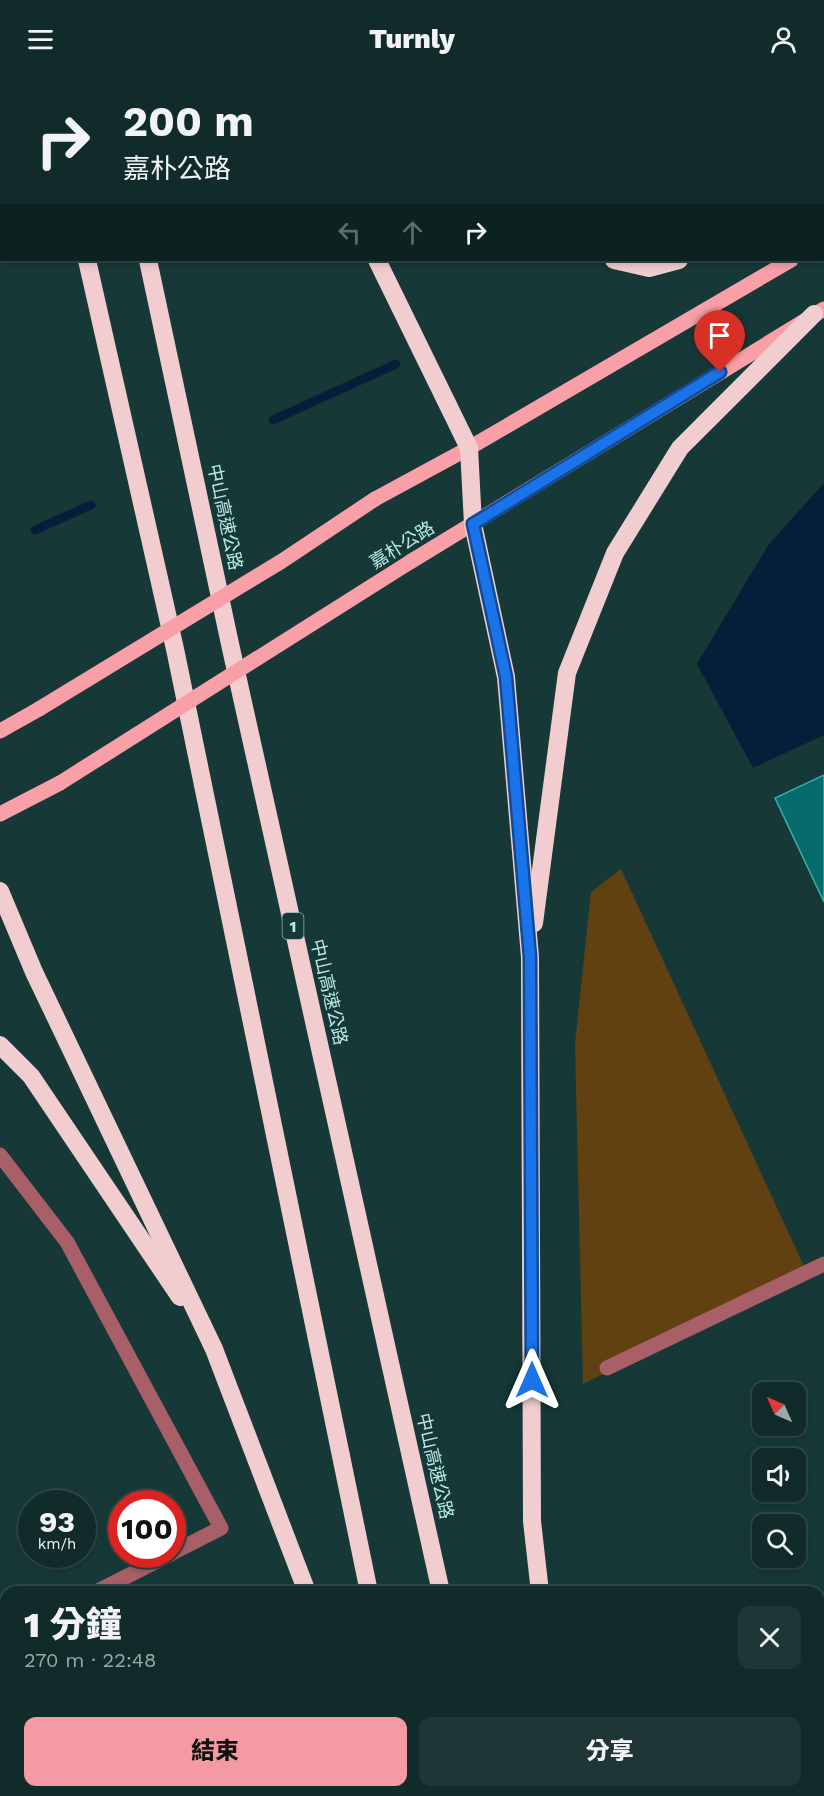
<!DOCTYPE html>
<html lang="zh-TW">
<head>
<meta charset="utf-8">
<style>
  :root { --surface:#102b2a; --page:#1e3736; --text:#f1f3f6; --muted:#9ca7a8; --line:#304747; --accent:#f49aa3 }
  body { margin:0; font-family:"Work Sans","Noto Sans TC",sans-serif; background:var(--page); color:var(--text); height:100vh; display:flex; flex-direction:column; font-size:22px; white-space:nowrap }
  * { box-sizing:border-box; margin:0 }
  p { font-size:20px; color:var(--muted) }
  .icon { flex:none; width:33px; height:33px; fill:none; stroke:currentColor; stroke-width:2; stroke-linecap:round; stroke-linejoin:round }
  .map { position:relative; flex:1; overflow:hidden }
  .details { position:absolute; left:0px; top:1508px; width:825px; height:212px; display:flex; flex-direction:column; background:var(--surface); border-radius:18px 18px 0 0; box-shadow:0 3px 9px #0003,0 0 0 2px var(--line) }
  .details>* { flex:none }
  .top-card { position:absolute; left:0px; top:0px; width:825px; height:183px; box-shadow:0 3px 9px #0003,0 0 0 2px var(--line); background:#102b2a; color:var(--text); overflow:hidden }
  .needle { width:39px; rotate:315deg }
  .tools { position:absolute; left:752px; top:1304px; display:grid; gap:12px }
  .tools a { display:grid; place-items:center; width:54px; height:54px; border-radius:12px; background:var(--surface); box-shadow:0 3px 9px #0003,0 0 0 2px var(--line); font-size:30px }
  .speed { position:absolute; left:18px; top:1412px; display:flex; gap:12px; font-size:30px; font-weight:700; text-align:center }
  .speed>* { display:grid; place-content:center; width:78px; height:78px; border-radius:50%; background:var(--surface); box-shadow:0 3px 9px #0003,0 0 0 2px var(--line); line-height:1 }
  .speed small { font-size:15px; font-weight:400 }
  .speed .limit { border:9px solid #d22; background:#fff; color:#111 }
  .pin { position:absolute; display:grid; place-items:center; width:51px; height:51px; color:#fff; margin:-62px -26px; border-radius:50% 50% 50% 0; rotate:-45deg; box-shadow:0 0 6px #0007 }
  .pin .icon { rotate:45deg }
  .me { position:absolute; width:66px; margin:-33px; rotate:0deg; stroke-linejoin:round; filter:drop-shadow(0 0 4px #0008) }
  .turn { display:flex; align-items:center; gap:21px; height:126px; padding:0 24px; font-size:27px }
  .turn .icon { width:78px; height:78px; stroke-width:2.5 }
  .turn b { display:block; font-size:42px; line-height:51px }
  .lanes { display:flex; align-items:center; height:57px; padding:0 24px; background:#0003; justify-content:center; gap:30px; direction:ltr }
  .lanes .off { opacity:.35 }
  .round { display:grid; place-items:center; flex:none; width:63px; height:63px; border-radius:12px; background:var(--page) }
  .head { display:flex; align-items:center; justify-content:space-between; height:102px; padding:0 24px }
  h1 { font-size:36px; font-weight:800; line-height:45px }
  .cta { display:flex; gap:12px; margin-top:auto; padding:12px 24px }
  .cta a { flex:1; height:69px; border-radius:12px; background:var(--accent); color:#111; font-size:24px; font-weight:800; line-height:69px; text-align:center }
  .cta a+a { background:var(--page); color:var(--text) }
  header { display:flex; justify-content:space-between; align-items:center; height:78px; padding:0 24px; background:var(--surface); font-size:27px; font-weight:800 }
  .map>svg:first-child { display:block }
</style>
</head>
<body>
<header><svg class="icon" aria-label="menu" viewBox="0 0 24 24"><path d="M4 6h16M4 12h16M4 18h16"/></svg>Turnly<svg class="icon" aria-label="person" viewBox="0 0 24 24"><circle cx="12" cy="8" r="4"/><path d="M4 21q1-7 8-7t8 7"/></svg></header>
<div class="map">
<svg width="824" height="1718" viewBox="0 0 824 1718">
  <rect width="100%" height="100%" fill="#163938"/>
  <polygon fill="#614111" points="621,791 808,1197 583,1306 575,965 591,814"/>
  <polygon fill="#061e39" points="824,405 824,657 753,690 697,586 769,466"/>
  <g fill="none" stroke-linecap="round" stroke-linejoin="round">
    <g stroke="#061e39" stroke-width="9">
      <polyline points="273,342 396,286"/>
      <polyline points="35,452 91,427"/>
    </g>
  </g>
  <polygon fill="#056c6b" stroke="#3bafad" stroke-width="1.5" points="824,697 824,824 775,720"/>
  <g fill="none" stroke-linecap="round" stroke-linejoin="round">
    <g stroke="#a85f68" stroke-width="15">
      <polyline points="407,0 409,2"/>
      <polyline points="0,1077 67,1164 221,1450 172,1475"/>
      <polyline points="607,1290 824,1186"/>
      <polyline points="96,1514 171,1476"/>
      <polyline points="0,1562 6,1559"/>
    </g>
    <g stroke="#f99fa8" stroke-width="15">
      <polyline points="824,163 824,162"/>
      <polyline points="375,421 469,370 791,182"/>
      <polyline points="410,484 824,231"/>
      <polyline points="0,653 39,631"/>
      <polyline points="0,736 60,705"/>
    </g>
    <g stroke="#f2cdcf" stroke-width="18">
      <polyline points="46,0 47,2"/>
      <polyline points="110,0 110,2"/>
      <polyline points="273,0 273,2"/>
      <polyline points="295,0 297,2"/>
      <polyline points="87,182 175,571 369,1514"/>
      <polyline points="148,182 230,566 441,1514"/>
      <polyline points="377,182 469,370 473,446 506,599 530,879 532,1443 540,1514"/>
      <polyline points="614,182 649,190 679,182"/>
      <polyline points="0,813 34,894 214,1271 307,1514"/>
      <polyline points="534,845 567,595 615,475 680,370 814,236"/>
      <polyline points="0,967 31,998 180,1219"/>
      <polyline points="369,1713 371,1718"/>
      <polyline points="410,1713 411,1718"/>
      <polyline points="486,1713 487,1718"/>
      <polyline points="563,1713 563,1718"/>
    </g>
    <g stroke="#f99fa8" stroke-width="15">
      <polyline points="39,631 282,483 375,421"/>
      <polyline points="60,705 410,484"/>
    </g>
  </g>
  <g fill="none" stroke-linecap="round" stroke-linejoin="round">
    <g stroke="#114b97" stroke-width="15">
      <polyline id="route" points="532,1302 530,879 506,599 473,446 720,294"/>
    </g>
    <use href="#route" stroke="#1a73e8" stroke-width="10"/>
  </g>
  <g text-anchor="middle" stroke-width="6" stroke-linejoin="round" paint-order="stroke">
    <rect fill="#163938" stroke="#87b4b2" stroke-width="1.5" x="282.5" y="835" width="21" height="26" rx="4.5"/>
    <g font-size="16" font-weight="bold" fill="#b7e9e7">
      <text x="293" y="854">1</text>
    </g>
    <g font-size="18" fill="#b7e9e7" stroke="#163938">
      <text transform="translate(225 439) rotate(78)" y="6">中山高速公路</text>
      <text transform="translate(402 467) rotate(-32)" y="6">嘉朴公路</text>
      <text transform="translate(329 914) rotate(77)" y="6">中山高速公路</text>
      <text transform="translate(435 1388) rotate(77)" y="6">中山高速公路</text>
    </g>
  </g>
</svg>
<div class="tools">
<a><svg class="needle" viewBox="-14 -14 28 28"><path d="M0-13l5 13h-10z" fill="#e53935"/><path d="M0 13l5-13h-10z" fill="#9ca7a8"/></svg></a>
<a><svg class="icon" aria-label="sound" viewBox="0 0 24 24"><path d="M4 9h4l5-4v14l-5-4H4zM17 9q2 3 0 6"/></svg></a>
<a><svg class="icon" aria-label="search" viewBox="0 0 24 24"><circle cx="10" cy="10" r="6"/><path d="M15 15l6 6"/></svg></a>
</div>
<div class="speed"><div>93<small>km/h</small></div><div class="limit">100</div></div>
<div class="pin" style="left:720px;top:294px;background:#d93025"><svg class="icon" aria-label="arrive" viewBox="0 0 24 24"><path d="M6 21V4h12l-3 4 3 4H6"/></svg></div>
<svg class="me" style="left:532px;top:1302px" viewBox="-20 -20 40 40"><path d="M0-17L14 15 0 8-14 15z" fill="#1a73e8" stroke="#fff" stroke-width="4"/></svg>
<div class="top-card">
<div class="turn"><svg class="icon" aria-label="right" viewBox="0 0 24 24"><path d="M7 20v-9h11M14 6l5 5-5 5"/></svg><div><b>200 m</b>嘉朴公路</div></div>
<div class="lanes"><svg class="icon off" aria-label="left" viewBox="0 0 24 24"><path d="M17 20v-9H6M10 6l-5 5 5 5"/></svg><svg class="icon off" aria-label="ahead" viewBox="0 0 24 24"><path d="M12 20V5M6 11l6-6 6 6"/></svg><svg class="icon" aria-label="right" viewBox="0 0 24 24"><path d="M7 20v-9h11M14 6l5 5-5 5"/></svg></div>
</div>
<section class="details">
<div class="head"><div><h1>1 分鐘</h1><p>270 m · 22:48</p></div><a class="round"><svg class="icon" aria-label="close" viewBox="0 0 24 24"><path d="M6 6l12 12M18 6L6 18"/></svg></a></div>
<div class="cta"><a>結束</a><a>分享</a></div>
</section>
</div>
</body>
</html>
